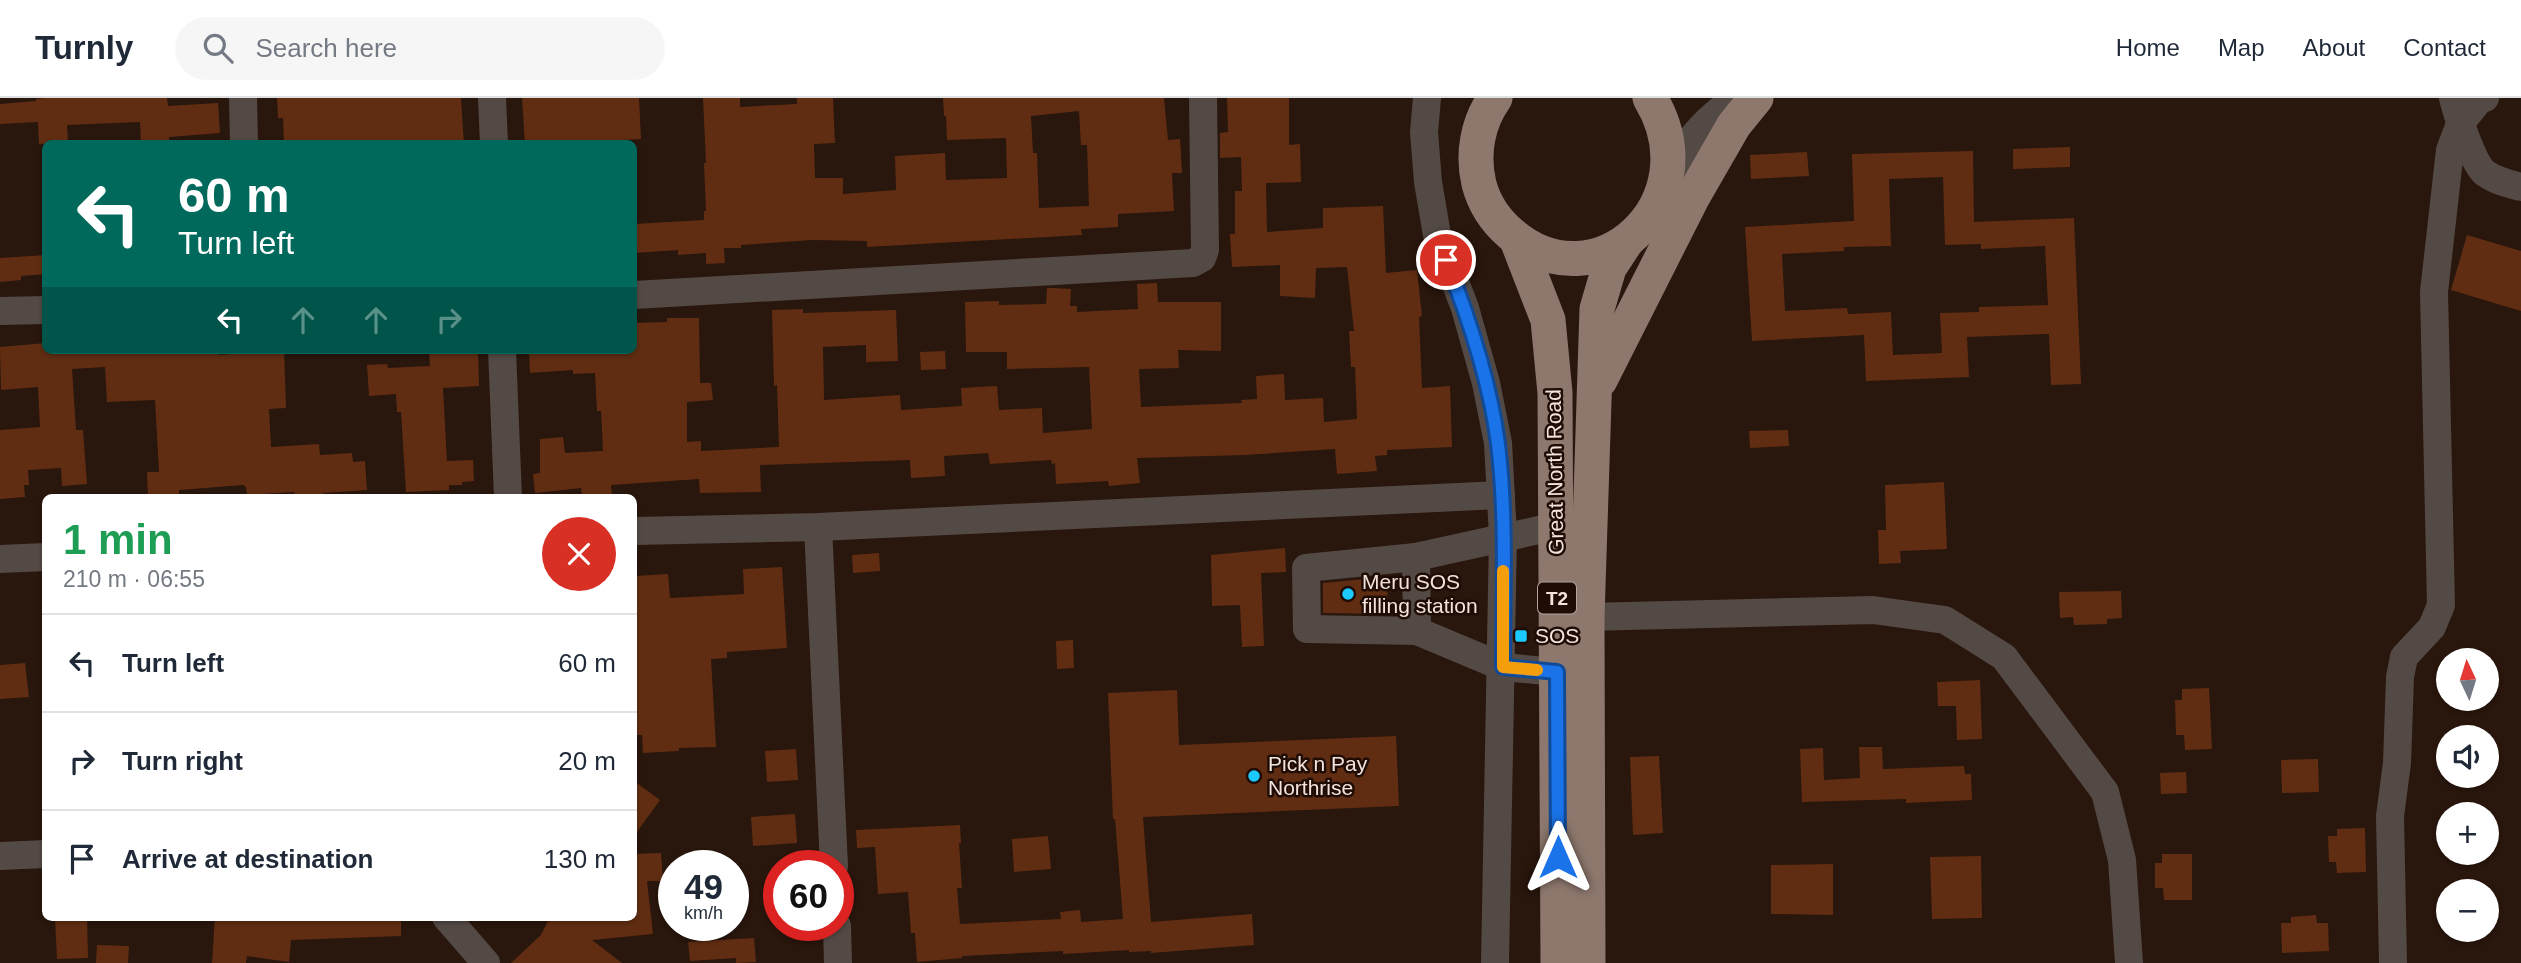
<!DOCTYPE html>
<html lang="en">
<head>
<meta charset="utf-8">
<style>
  :root { --surface:#fff; --page:#f6f6f7; --text:#1f2937; --muted:#747a83; --line:#e0e1e3 }
  body { margin:0; font-family:Helvetica,sans-serif; background:var(--page); color:var(--text); height:100vh; display:flex; flex-direction:column; font-size:26px; white-space:nowrap }
  * { box-sizing:border-box; margin:0 }
  p { font-size:23px; color:var(--muted) }
  .icon { flex:none; width:38px; height:38px; fill:none; stroke:currentColor; stroke-width:2; stroke-linecap:round; stroke-linejoin:round }
  .map { position:relative; flex:1; overflow:hidden }
  .details { position:absolute; left:42px; top:396px; width:595px; height:427px; display:flex; flex-direction:column; background:var(--surface); border-radius:10px; box-shadow:0 2px 5px #0004 }
  .details>* { flex:none }
  .top-card { position:absolute; left:42px; top:42px; width:595px; height:214px; border-radius:10px; box-shadow:0 2px 5px #0004; background:#00695c; color:#fff; overflow:hidden }
  .needle { width:46px; rotate:356deg }
  .buttons { position:absolute; left:2436px; top:550px; display:grid; gap:14px }
  .buttons a { display:grid; place-items:center; width:63px; height:63px; border-radius:50%; background:var(--surface); box-shadow:0 2px 5px #0004; font-size:35px }
  .speed { position:absolute; left:658px; top:752px; display:flex; gap:14px; font-size:35px; font-weight:700; text-align:center }
  .speed>* { display:grid; place-content:center; width:91px; height:91px; border-radius:50%; background:var(--surface); box-shadow:0 2px 5px #0004; line-height:1 }
  .speed small { font-size:18px; font-weight:400 }
  .speed .limit { border:10px solid #d22; background:#fff; color:#111 }
  .pin { position:absolute; display:grid; place-items:center; width:60px; height:60px; color:#fff; margin:-30px; border:4px solid #fff; border-radius:50%; box-shadow:0 2px 7px #0007 }
  .me { position:absolute; width:77px; margin:-38px; rotate:0deg; stroke-linejoin:round; filter:drop-shadow(0 0 5px #0008) }
  .turn { display:flex; align-items:center; gap:24px; height:147px; padding:0 21px; font-size:32px }
  .turn .icon { width:91px; height:91px; stroke-width:2.5 }
  .turn b { display:block; font-size:49px; line-height:60px }
  .lanes { display:flex; align-items:center; height:66px; padding:0 21px; background:#0003; justify-content:center; gap:35px; direction:ltr }
  .lanes .off { opacity:.35 }
  .round { display:grid; place-items:center; flex:none; width:74px; height:74px; border-radius:37px; background:var(--page) }
  .headline { display:flex; align-items:center; justify-content:space-between; height:119px; padding:0 21px }
  h1 { font-size:42px; font-weight:700; line-height:52px; color:#1e9e55 }
  ul { padding:0; list-style:none }
  li { display:flex; align-items:center; gap:21px; height:98px; padding:0 21px; border-top:2px solid var(--line) }
  li div { flex:1 }
  li b { display:block; font-size:26px }
  li em { font-style:normal }
  header { display:flex; align-items:center; gap:42px; box-sizing:border-box; height:98px; padding:0 35px; background:var(--surface); border-bottom:2px solid var(--line) }
  header strong { font-size:33px }
  nav { display:flex; gap:38px; margin-inline-start:auto; font-size:24px }
  .search { width:490px; height:63px; background:var(--page); display:flex; align-items:center; gap:18px; box-sizing:border-box; padding:0 24px; border-radius:38px; color:var(--muted); font-size:26px }
  .map>svg:first-child { display:block }
</style>
</head>
<body>
<header>
<strong>Turnly</strong>
<div class="search"><svg class="icon" aria-label="search" viewBox="0 0 24 24"><circle cx="10" cy="10" r="6"/><path d="M15 15l6 6"/></svg>Search here</div>
<nav><a>Home</a><a>Map</a><a>About</a><a>Contact</a></nav>
</header>
<div class="map">
<svg width="2521" height="865" viewBox="0 0 2521 865">
  <rect width="100%" height="100%" fill="#29160c"/>
  <g fill="#612d12" fill-rule="evenodd">
    <polygon points="45,0 167,0 168,8 218,5 220,35 169,39 169,46 141,46 140,24 67,27 68,44 39,46 38,24 0,26 0,6 36,3 36,1"/>
    <polygon points="277,0 461,0 464,46 284,46 283,20 278,20"/>
    <polygon points="522,0 639,0 641,41 606,43 606,46 525,46"/>
    <path d="M 703,0 L 740,0 L 740,9 L 797,6 L 797,0 L 833,0 L 835,45 L 814,46 L 815,80 L 843,80 L 843,96 L 896,92 L 895,58 L 945,55 L 946,82 L 1007,80 L 1006,40 L 947,42 L 946,18 L 944,18 L 943,0 L 1164,0 L 1168,42 L 1180,41 L 1182,75 L 1172,75 L 1174,113 L 1118,116 L 1118,129 L 1081,131 L 1082,137 L 867,149 L 867,143 L 812,142 L 741,147 L 741,150 L 724,150 L 725,165 L 706,166 L 706,155 L 678,157 L 678,152 L 634,155 L 634,126 L 704,122 L 704,113 L 706,113 L 704,65 L 706,65 ZM 1079,13 L 1081,47 L 1087,47 L 1089,108 L 1039,110 L 1037,55 L 1033,55 L 1031,18 Z"/>
    <polygon points="1227,0 1289,0 1289,47 1300,46 1301,84 1266,85 1267,134 1323,130 1323,110 1383,108 1386,175 1417,172 1422,218 1419,219 1422,290 1450,288 1452,349 1387,352 1387,357 1375,358 1377,373 1337,376 1335,351 1245,357 1137,360 1140,385 1109,388 1108,383 1056,386 1055,365 1052,366 1051,362 990,366 988,355 944,358 945,378 911,380 910,362 760,367 761,394 700,395 699,381 611,387 612,399 582,399 581,390 535,395 533,376 540,375 540,341 563,339 565,355 603,353 601,313 597,313 595,275 573,276 573,272 530,275 529,252 634,252 634,225 667,224 667,220 699,220 700,285 711,285 713,302 687,304 687,344 701,343 701,353 779,349 777,287 774,288 772,212 803,211 803,215 896,212 898,263 866,264 866,247 823,249 824,302 900,297 901,312 962,308 961,290 997,288 999,312 1042,310 1043,335 1092,331 1089,269 1007,271 1007,254 966,254 965,204 999,203 999,207 1046,206 1047,190 1051,190 1071,191 1070,208 1077,208 1077,214 1138,211 1137,186 1157,185 1158,204 1221,204 1221,253 1178,252 1179,270 1139,271 1141,309 1242,305 1241,302 1257,301 1256,278 1284,276 1285,302 1323,300 1324,324 1357,321 1355,269 1351,269 1349,233 1354,233 1347,169 1316,170 1315,200 1280,198 1280,167 1232,169 1230,136 1235,136 1235,93 1242,93 1241,59 1220,60 1220,35 1228,34"/>
    <polygon points="2070,49 2070,69 2013,71 2013,51"/>
    <path d="M 1973,53 L 1974,124 L 2074,120 L 2081,286 L 2051,287 L 2049,236 L 1967,239 L 1969,279 L 1866,283 L 1864,237 L 1752,243 L 1745,129 L 1854,123 L 1852,56 ZM 1943,79 L 1945,147 L 1981,146 L 1981,151 L 2045,148 L 2048,207 L 1979,209 L 1979,214 L 1940,215 L 1942,255 L 1893,257 L 1891,214 L 1848,216 L 1847,210 L 1785,213 L 1782,156 L 1844,153 L 1844,149 L 1891,148 L 1889,81 Z"/>
    <polygon points="1807,54 1809,78 1751,81 1750,57"/>
    <polygon points="2467,137 2521,153 2521,213 2451,192"/>
    <polygon points="46,157 46,176 21,178 21,182 0,184 0,160"/>
    <polygon points="46,245 46,252 218,252 219,257 256,254 256,252 284,252 286,310 269,311 271,349 319,346 320,357 352,355 353,364 365,363 367,392 323,395 323,399 295,399 294,394 247,397 246,389 243,387 179,392 179,398 148,399 147,374 159,374 155,302 107,304 105,269 72,271 76,332 83,332 87,386 62,388 61,370 28,372 29,387 24,387 25,399 0,401 0,332 40,329 38,289 1,292 0,249"/>
    <polygon points="429,252 478,252 479,288 443,290 447,363 473,362 474,383 462,384 462,387 449,387 449,392 406,394 401,314 397,314 396,296 369,298 367,267 387,266 388,270 430,268"/>
    <polygon points="945,253 946,271 921,272 920,254"/>
    <polygon points="1788,332 1789,348 1750,350 1749,333"/>
    <polygon points="1944,384 1947,451 1900,453 1901,465 1879,466 1878,432 1886,432 1885,387"/>
    <polygon points="1285,450 1286,474 1261,475 1264,548 1242,549 1240,507 1212,508 1211,457"/>
    <polygon points="879,455 880,473 853,475 852,457"/>
    <polygon points="782,469 787,550 727,554 727,560 711,561 716,649 679,650 679,653 643,655 642,637 637,637 635,601 634,478 668,476 670,500 744,496 743,471"/>
    <polygon points="1387,479 1388,516 1323,515 1323,485"/>
    <polygon points="2121,493 2122,520 2107,521 2107,526 2074,527 2073,519 2060,520 2059,494"/>
    <polygon points="1073,542 1074,570 1057,571 1056,543"/>
    <polygon points="25,565 29,599 0,601 0,567"/>
    <polygon points="1980,582 1982,641 1957,642 1956,608 1938,608 1937,584"/>
    <polygon points="2209,590 2212,651 2185,652 2184,637 2176,637 2175,602 2182,602 2182,591"/>
    <polygon points="1177,592 1179,647 1396,638 1399,708 1143,719 1151,824 1252,816 1254,847 1151,855 1151,853 1129,854 1129,852 1063,856 1063,853 962,858 962,860 917,864 915,835 911,835 908,794 878,796 875,749 857,750 856,732 960,727 961,745 959,745 962,790 957,790 960,826 1061,821 1060,814 1080,812 1081,824 1123,821 1115,721 1113,721 1108,595"/>
    <polygon points="1859,649 1882,649 1883,671 1964,668 1965,676 1971,676 1972,702 1906,705 1906,701 1802,704 1800,651 1823,650 1824,682 1860,680"/>
    <polygon points="796,651 798,682 767,684 765,653"/>
    <polygon points="1659,658 1663,735 1633,737 1630,659"/>
    <polygon points="2318,661 2319,694 2282,695 2281,662"/>
    <polygon points="2186,674 2187,695 2161,696 2160,675"/>
    <polygon points="634,683 660,702 634,738"/>
    <polygon points="795,716 797,745 753,748 751,719"/>
    <polygon points="2365,730 2366,774 2337,775 2336,764 2329,764 2328,738 2337,738 2337,731"/>
    <polygon points="1048,738 1051,771 1014,774 1012,741"/>
    <polygon points="661,755 663,783 647,783 653,836 592,842 622,865 511,865 541,837 550,819 634,819 634,756"/>
    <polygon points="2162,756 2192,756 2192,802 2164,802 2163,790 2155,790 2155,765 2162,765"/>
    <polygon points="1981,758 1982,820 1932,821 1930,759"/>
    <polygon points="1833,766 1833,817 1771,816 1771,767"/>
    <polygon points="2316,817 2317,825 2328,825 2329,853 2282,855 2281,825 2291,825 2291,819"/>
    <polygon points="87,819 88,860 57,861 55,820"/>
    <polygon points="215,819 262,823 262,819 401,819 401,838 291,842 289,864 247,858 246,865 212,865"/>
    <polygon points="754,840 756,864 736,865 736,860 690,863 688,844"/>
    <polygon points="97,847 129,848 128,865 96,865"/>
  </g>
  <g fill="none" stroke-linecap="round" stroke-linejoin="round">
    <g stroke="#544a45" stroke-width="28">
      <polyline points="243,0 244,46"/>
      <polyline points="492,0 494,46"/>
      <polyline points="1427,0 1424,34 1428,84 1437,137 1465,210 1486,285 1498,345 1503,438 1495,865"/>
      <path d="M 2453,0 C 2457,16 2473,66 2485,75 C 2496,83 2509,86 2521,89"/>
      <path d="M 1667,81 C 1687,44 1701,23 1737,0"/>
      <polyline points="634,197 1193,165 1202,160 1205,152 1203,0"/>
      <polyline points="0,213 46,212"/>
      <polyline points="502,252 508,399"/>
      <polyline points="818,429 834,768"/>
      <polyline points="634,433 818,429 1501,397"/>
      <polyline points="1416,459 1417,533"/>
      <polyline points="0,461 46,459"/>
      <polyline points="1587,519 1873,512 1945,522 2004,559 2105,694 2122,762 2129,865"/>
      <polyline points="1557,574 1503,569 1417,533 1307,531 1306,470 1416,459 1557,428"/>
      <polyline points="0,758 46,756"/>
      <polyline points="446,819 486,865"/>
      <polyline points="837,828 838,865"/>
      <polyline points="2393,865 2390,718 2397,665 2400,579 2404,559 2432,529 2441,507 2434,194 2450,52 2460,26 2480,1 2485,0"/>
    </g>
    <g stroke="#8e786e" stroke-width="35">
      <path d="M 1495,0 C 1477,25 1472,57 1479,86 C 1484,105 1495,122 1510,135 C 1596,211 1713,103 1650,0"/>
      <polyline points="1517,142 1548,222 1555,295 1558,865"/>
      <polyline points="1600,282 1692,100 1734,27 1756,0"/>
      <polyline points="1588,865 1587,519 1597,211 1609,170 1626,144"/>
    </g>
  </g>
  <g fill="none" stroke-linecap="round" stroke-linejoin="round">
    <g stroke="#114b97" stroke-width="18">
      <path id="route" d="M 1446,162 C 1469,220 1490,283 1498,346 C 1507,420 1503,495 1503,569 L 1557,574 L 1558,759"/>
    </g>
    <use href="#route" stroke="#1a73e8" stroke-width="12"/>
    <polyline stroke="#f59e0b" stroke-width="12" points="1503,473 1503,569 1537,572"/>
  </g>
  <g fill="#1cc9fc" stroke="#1f0d05" stroke-width="2.5">
    <circle cx="1348" cy="496" r="7"/>
    <rect x="1514" y="531" width="14" height="14" rx="3.5"/>
    <circle cx="1254" cy="678" r="7"/>
  </g>
  <g text-anchor="middle" stroke-width="5" stroke-linejoin="round" paint-order="stroke">
    <rect fill="#1f0d05" stroke="#b3a39c" stroke-width="2" x="1538" y="484.5" width="38" height="31" rx="5"/>
    <g font-size="19" font-weight="bold" fill="#f2e3dd">
      <text x="1557" y="507">T2</text>
    </g>
    <g font-size="21" fill="#f2e3dd" stroke="#1f0d05">
      <text transform="translate(1555 374) rotate(-91)" y="7">Great North Road</text>
    </g>
    <g font-size="21" fill="#f2e3dd" stroke="#1f0d05" text-anchor="start">
      <text x="1362" y="491">Meru SOS<tspan x="1362" dy="24">filling station</tspan></text>
      <text x="1535" y="545">SOS</text>
      <text x="1268" y="673">Pick n Pay<tspan x="1268" dy="24">Northrise</tspan></text>
    </g>
  </g>
</svg>
<div class="buttons">
<a><svg class="needle" viewBox="-14 -14 28 28"><path d="M0-13l5 13h-10z" fill="#e53935"/><path d="M0 13l5-13h-10z" fill="#747a83"/></svg></a>
<a><svg class="icon" aria-label="sound" viewBox="0 0 24 24"><path d="M4 9h4l5-4v14l-5-4H4zM17 9q2 3 0 6"/></svg></a>
<a>+</a>
<a>−</a>
</div>
<div class="speed"><div>49<small>km/h</small></div><div class="limit">60</div></div>
<div class="pin" style="left:1446px;top:162px;background:#d93025"><svg class="icon" aria-label="arrive" viewBox="0 0 24 24"><path d="M6 21V4h12l-3 4 3 4H6"/></svg></div>
<svg class="me" style="left:1558px;top:759px" viewBox="-20 -20 40 40"><path d="M0-17L14 15 0 8-14 15z" fill="#1a73e8" stroke="#fff" stroke-width="4"/></svg>
<div class="top-card">
<div class="turn"><svg class="icon" aria-label="left" viewBox="0 0 24 24"><path d="M17 20v-9H6M10 6l-5 5 5 5"/></svg><div><b>60 m</b>Turn left</div></div>
<div class="lanes"><svg class="icon" aria-label="left" viewBox="0 0 24 24"><path d="M17 20v-9H6M10 6l-5 5 5 5"/></svg><svg class="icon off" aria-label="ahead" viewBox="0 0 24 24"><path d="M12 20V5M6 11l6-6 6 6"/></svg><svg class="icon off" aria-label="ahead" viewBox="0 0 24 24"><path d="M12 20V5M6 11l6-6 6 6"/></svg><svg class="icon off" aria-label="right" viewBox="0 0 24 24"><path d="M7 20v-9h11M14 6l5 5-5 5"/></svg></div>
</div>
<section class="details">
<div class="headline"><div><h1>1 min</h1><p>210 m · 06:55</p></div><a class="round" style="background:#d93025;color:#fff"><svg class="icon" aria-label="close" viewBox="0 0 24 24"><path d="M6 6l12 12M18 6L6 18"/></svg></a></div>
<ul>
<li><svg class="icon" aria-label="left" viewBox="0 0 24 24"><path d="M17 20v-9H6M10 6l-5 5 5 5"/></svg><div><b>Turn left</b></div><em>60 m</em></li>
<li><svg class="icon" aria-label="right" viewBox="0 0 24 24"><path d="M7 20v-9h11M14 6l5 5-5 5"/></svg><div><b>Turn right</b></div><em>20 m</em></li>
<li><svg class="icon" aria-label="arrive" viewBox="0 0 24 24"><path d="M6 21V4h12l-3 4 3 4H6"/></svg><div><b>Arrive at destination</b></div><em>130 m</em></li>
</ul>
</section>
</div>
</body>
</html>
